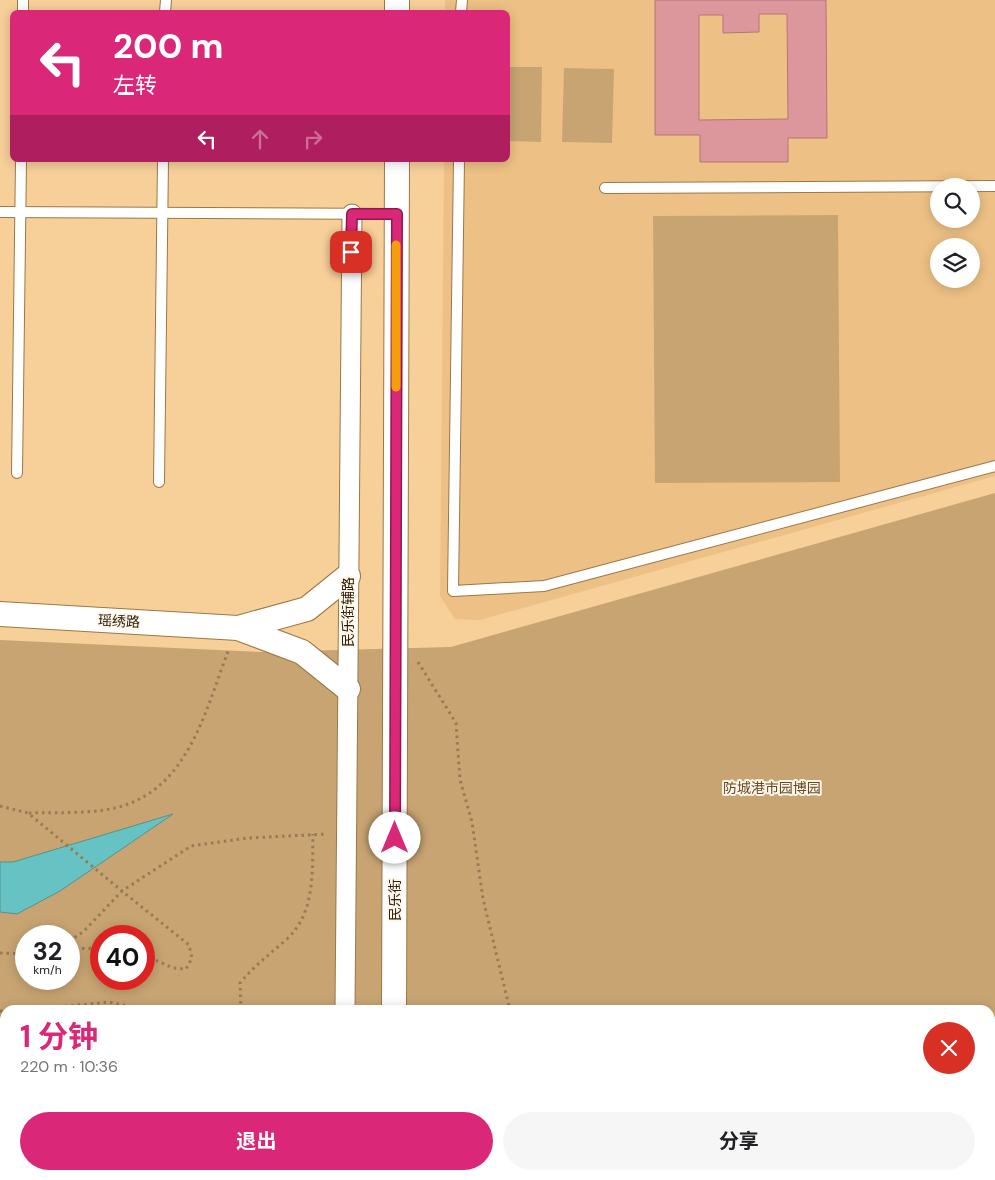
<!DOCTYPE html>
<html lang="zh">
<head>
<meta charset="utf-8">
<style>
  :root { --surface:#fff; --page:#f6f6f6; --text:#202124; --muted:#757577; --accent:#db2777 }
  body { margin:0; font-family:"DM Sans","Noto Sans SC",sans-serif; background:var(--page); color:var(--text); height:100vh; display:flex; flex-direction:column; font-size:19px; white-space:nowrap }
  * { box-sizing:border-box; margin:0 }
  p { font-size:16px; color:var(--muted) }
  .icon { flex:none; width:28px; height:28px; fill:none; stroke:currentColor; stroke-width:2; stroke-linecap:round; stroke-linejoin:round }
  .map { position:relative; flex:1; overflow:hidden }
  .sheet { position:absolute; left:0px; top:1005px; width:995px; height:175px; display:flex; flex-direction:column; background:var(--surface); border-radius:15px 15px 0 0; box-shadow:0 2px 12px #0003 }
  .sheet>* { flex:none }
  .guide { position:absolute; left:10px; top:10px; width:500px; height:152px; border-radius:8px; box-shadow:0 2px 12px #0003; background:#db2777; color:#fff; overflow:hidden }
  .tools { position:absolute; left:930px; top:178px; display:grid; gap:10px }
  .tools a { display:grid; place-items:center; width:50px; height:50px; border-radius:50%; background:var(--surface); box-shadow:0 2px 12px #0003; font-size:25px }
  .speed { position:absolute; left:15px; top:925px; display:flex; gap:10px; font-size:25px; font-weight:700; text-align:center }
  .speed>* { display:grid; place-content:center; width:65px; height:65px; border-radius:50%; background:var(--surface); box-shadow:0 2px 12px #0003; line-height:1 }
  .speed small { font-size:12px; font-weight:400 }
  .speed .limit { border:8px solid #d22; background:#fff; color:#111 }
  .pin { position:absolute; display:grid; place-items:center; width:42px; height:42px; color:#fff; margin:-21px; border-radius:10px; box-shadow:0 2px 8px #0006 }
  .me { position:absolute; width:55px; margin:-28px; rotate:0deg; stroke-linejoin:round; filter:drop-shadow(0 0 4px #0008) }
  .turn { display:flex; align-items:center; gap:18px; height:105px; padding:0 20px; font-size:22px }
  .turn .icon { width:65px; height:65px; stroke-width:2.5 }
  .turn b { display:block; font-size:35px; line-height:42px }
  .lanes { display:flex; align-items:center; height:48px; padding:0 20px; background:#0003; justify-content:center; gap:25px; direction:ltr }
  .lanes .off { opacity:.35 }
  .round { display:grid; place-items:center; flex:none; width:52px; height:52px; border-radius:26px; background:var(--page) }
  .head { display:flex; align-items:center; justify-content:space-between; height:85px; padding:0 20px }
  h1 { font-size:30px; font-weight:700; line-height:38px; color:var(--accent) }
  .cta { display:flex; gap:10px; margin-top:auto; padding:10px 20px }
  .cta a { flex:1; height:58px; border-radius:30px; background:var(--accent); color:#fff; font-size:20px; font-weight:700; line-height:58px; text-align:center }
  .cta a+a { background:var(--page); color:var(--text) }
  .map>svg:first-child { display:block }
</style>
</head>
<body>
<div class="map">
<svg width="995" height="1180" viewBox="0 0 995 1180">
  <rect width="100%" height="100%" fill="#f6cf99"/>
  <path fill="#edc185" fill-rule="evenodd" d="M 445,0 L 995,0 L 995,476 L 480,620 L 455,619 L 440,596 L 444,160 L 508,160 L 508,12 L 445,12 ZM 939,186 L 971,186 L 971,219 L 939,219 ZM 939,246 L 971,246 L 971,279 L 939,279 Z"/>
  <g fill="#c8a472" fill-rule="evenodd">
    <polygon points="508,67 542,67 541,142 508,141"/>
    <polygon points="564,68 614,69 612,143 562,142"/>
    <polygon points="838,215 840,482 655,483 653,216"/>
    <path d="M 995,493 L 995,1180 L 0,1180 L 0,640 L 261,652 L 451,647 ZM 26,936 L 69,936 L 69,979 L 26,979 ZM 101,936 L 144,936 L 144,979 L 101,979 ZM 5,1010 L 990,1010 L 990,1175 L 5,1175 Z"/>
  </g>
  <polygon fill="#67c3c3" stroke="#56928c" points="173,814 60,891 17,914 0,912 0,862 13,862"/>
  <path fill="#db979b" stroke="#b57479" fill-rule="evenodd" d="M 655,0 L 826,0 L 827,138 L 788,138 L 788,162 L 700,162 L 700,135 L 655,135 ZM 759,14 L 787,14 L 788,119 L 699,120 L 699,15 L 723,15 L 723,33 L 759,32 Z"/>
  <g fill="none" stroke-linecap="round" stroke-linejoin="round">
    <g stroke="#9c7845" stroke-width="12">
      <g id="service">
        <polyline points="23,12 23,0"/>
        <polyline points="165,12 166,0"/>
        <polyline points="461,12 462,0"/>
        <polyline points="459,160 453,591 544,586 995,466"/>
        <polyline points="605,188 995,186"/>
        <polyline points="0,212 397,214"/>
        <polyline points="17,473 21,160"/>
        <polyline points="159,482 163,160"/>
      </g>
    </g>
    <g stroke="#9c7845" stroke-width="21">
      <g id="minor">
        <polyline points="345,1010 352,214"/>
        <polyline points="343,1180 343,1175"/>
      </g>
    </g>
    <g stroke="#9c7845" stroke-width="26">
      <g id="tertiary">
        <polyline points="397,12 397,0"/>
        <polyline points="0,614 238,628 302,652 348,689"/>
        <polyline points="238,628 307,609 348,576"/>
        <polyline points="394,1010 397,160"/>
        <polyline points="394,1180 394,1175"/>
      </g>
    </g>
    <g stroke="#967b54" stroke-width="3" stroke-dasharray="2.5 4" stroke-linecap="butt">
      <polyline points="418,662 456,723 460,780 472,822 483,899 510,1010"/>
      <polyline points="0,806 28,813 122,891 191,846 248,838 327,834"/>
      <path d="M 29,813 C 58,812 100,815 128,804 C 191,781 207,705 229,649"/>
      <polyline points="69,941 83,932 122,891 189,945 192,958 186,969 173,968 144,955"/>
      <polyline points="69,949 101,948"/>
      <polyline points="0,953 26,954"/>
      <polyline points="26,1010 109,1002 145,1010"/>
      <path d="M 241,1010 L 240,983 C 254,966 270,954 287,939 C 316,912 312,870 313,834"/>
      <polyline points="0,1011 5,1011"/>
      <polyline points="537,1175 540,1180"/>
      <polyline points="618,1175 642,1180"/>
      <polyline points="901,1175 919,1180"/>
      <polyline points="228,1180 233,1175"/>
      <polyline points="654,1180 655,1175"/>
      <polyline points="706,1180 714,1175"/>
    </g>
    <use href="#service" stroke="#fff" stroke-width="10"/>
    <use href="#minor" stroke="#fff" stroke-width="19"/>
    <use href="#tertiary" stroke="#fff" stroke-width="24"/>
  </g>
  <g fill="none" stroke-linecap="round" stroke-linejoin="round">
    <g stroke="#8e194d" stroke-width="12">
      <polyline id="route" points="351,252 352,214 397,214 395,838"/>
    </g>
    <use href="#route" stroke="#db2777" stroke-width="9"/>
    <polyline stroke="#f59e0b" stroke-width="9" points="396,387 396,245"/>
  </g>
  <g text-anchor="middle" stroke-width="4" stroke-linejoin="round" paint-order="stroke">
    <g font-size="14" fill="#2e200a" stroke="#fef6eb">
      <text transform="translate(348 612) rotate(-90)" y="5">民乐街辅路</text>
      <text transform="translate(119 621) rotate(3)" y="5">瑶绣路</text>
      <text transform="translate(395 900) rotate(-90)" y="5">民乐街</text>
    </g>
    <g font-size="14" fill="#674b1f" stroke="#fef6eb">
      <text x="772" y="793">防城港市园博园</text>
    </g>
  </g>
</svg>
<div class="tools">
<a><svg class="icon" aria-label="search" viewBox="0 0 24 24"><circle cx="10" cy="10" r="6"/><path d="M15 15l6 6"/></svg></a>
<a><svg class="icon" aria-label="layers" viewBox="0 0 24 24"><path d="M12 4l9 5-9 5-9-5zM3 14l9 5 9-5"/></svg></a>
</div>
<div class="speed"><div>32<small>km/h</small></div><div class="limit">40</div></div>
<div class="pin" style="left:351px;top:252px;background:#d93025"><svg class="icon" aria-label="arrive" viewBox="0 0 24 24"><path d="M6 21V4h12l-3 4 3 4H6"/></svg></div>
<svg class="me" style="left:395px;top:838px" viewBox="-20 -20 40 40"><circle r="19" fill="#fff"/><path d="M0-13L10 11 0 6-10 11z" fill="#db2777"/></svg>
<div class="guide">
<div class="turn"><svg class="icon" aria-label="left" viewBox="0 0 24 24"><path d="M17 20v-9H6M10 6l-5 5 5 5"/></svg><div><b>200 m</b>左转</div></div>
<div class="lanes"><svg class="icon" aria-label="left" viewBox="0 0 24 24"><path d="M17 20v-9H6M10 6l-5 5 5 5"/></svg><svg class="icon off" aria-label="ahead" viewBox="0 0 24 24"><path d="M12 20V5M6 11l6-6 6 6"/></svg><svg class="icon off" aria-label="right" viewBox="0 0 24 24"><path d="M7 20v-9h11M14 6l5 5-5 5"/></svg></div>
</div>
<section class="sheet">
<div class="head"><div><h1>1 分钟</h1><p>220 m · 10:36</p></div><a class="round" style="background:#d93025;color:#fff"><svg class="icon" aria-label="close" viewBox="0 0 24 24"><path d="M6 6l12 12M18 6L6 18"/></svg></a></div>
<div class="cta"><a>退出</a><a>分享</a></div>
</section>
</div>
</body>
</html>
